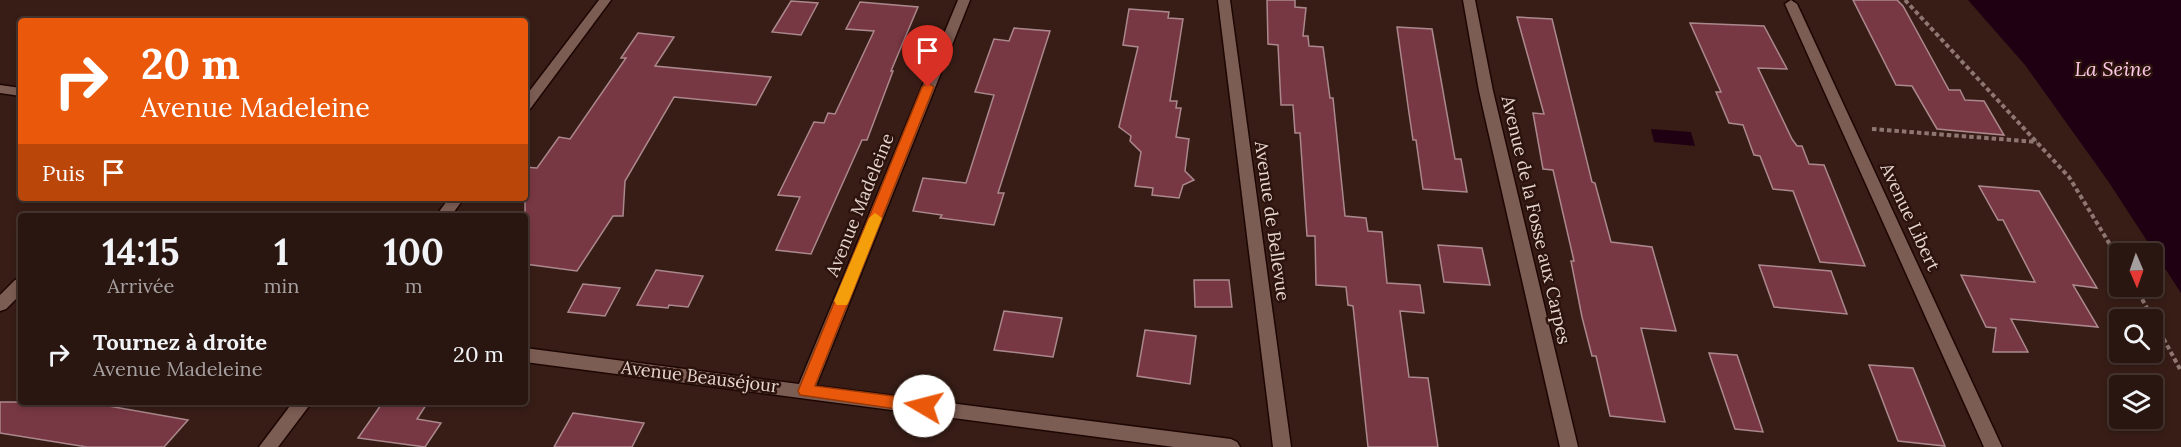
<!DOCTYPE html>
<html lang="fr">
<head>
<meta charset="utf-8">
<style>
  :root { --surface:#291610; --page:#311f19; --text:#f1f3f6; --muted:#a59f9f; --line:#453530 }
  body { margin:0; font-family:Lora,serif; background:var(--page); color:var(--text); height:100vh; display:flex; flex-direction:column; font-size:22px; white-space:nowrap }
  * { box-sizing:border-box; margin:0 }
  p { font-size:20px; color:var(--muted) }
  .icon { flex:none; width:33px; height:33px; fill:none; stroke:currentColor; stroke-width:2; stroke-linecap:round; stroke-linejoin:round }
  .map { position:relative; flex:1; overflow:hidden }
  .sheet { position:absolute; left:18px; top:213px; width:510px; height:192px; display:flex; flex-direction:column; background:var(--surface); border-radius:6px; box-shadow:0 3px 9px #0003,0 0 0 2px var(--line) }
  .sheet>* { flex:none }
  .banner { position:absolute; left:18px; top:18px; width:510px; height:183px; border-radius:6px; box-shadow:0 3px 9px #0003,0 0 0 2px var(--line); background:#ea580c; color:#fff; overflow:hidden }
  .needle { width:39px; rotate:178deg }
  .fabs { position:absolute; left:2109px; top:243px; display:grid; gap:12px }
  .fabs a { display:grid; place-items:center; width:54px; height:54px; border-radius:6px; background:var(--surface); box-shadow:0 3px 9px #0003,0 0 0 2px var(--line); font-size:30px }
  .pin { position:absolute; display:grid; place-items:center; width:51px; height:51px; color:#fff; margin:-62px -26px; border-radius:50% 50% 50% 0; rotate:-45deg; box-shadow:0 0 6px #0007 }
  .pin .icon { rotate:45deg }
  .me { position:absolute; width:66px; margin:-33px; rotate:278deg; stroke-linejoin:round; filter:drop-shadow(0 0 4px #0008) }
  .turn { display:flex; align-items:center; gap:21px; height:126px; padding:0 24px; font-size:27px }
  .turn .icon { width:78px; height:78px; stroke-width:2.5 }
  .turn b { display:block; font-size:42px; line-height:51px }
  .then { display:flex; align-items:center; height:57px; padding:0 24px; background:#0003; gap:12px; font-size:22px }
  .eta { display:flex; justify-content:space-evenly; align-items:center; height:102px; text-align:center }
  .eta b { font-size:36px; font-weight:700; line-height:42px }
  ul { padding:0; list-style:none }
  li { display:flex; align-items:center; gap:18px; height:78px; padding:0 24px }
  li div { flex:1 }
  li b { display:block; font-size:22px }
  li em { font-style:normal }
  .map>svg:first-child { display:block }
</style>
</head>
<body>
<div class="map">
<svg width="2181" height="447" viewBox="0 0 2181 447">
  <rect width="100%" height="100%" fill="#371d16"/>
  <g fill="#1f0013">
    <polygon points="1968,0 2181,0 2181,293 2108,181 2025,65"/>
    <polygon points="1651,129 1691,132 1695,146 1654,142"/>
  </g>
  <g fill="#783843" stroke="#ab888d" stroke-width="1.5">
    <polygon points="1267,0 1295,0 1295,7 1306,8 1303,36 1308,36 1309,46 1323,47 1330,98 1333,98 1345,216 1366,218 1368,231 1382,232 1387,283 1420,285 1424,313 1400,311 1409,377 1428,378 1438,447 1368,447 1353,306 1348,305 1346,287 1316,285 1315,236 1307,236 1300,133 1295,133 1293,105 1281,105 1278,45 1268,44"/>
    <polygon points="1853,0 1897,0 1903,6 1949,90 1960,90 1965,100 1984,101 2004,135 1937,129 1912,86 1896,85"/>
    <polygon points="791,1 818,3 801,35 772,32"/>
    <polygon points="860,2 918,7 891,71 893,71 867,140 862,140 811,254 776,250 800,197 778,195 814,122 824,123 828,113 835,114 874,31 846,29"/>
    <polygon points="1129,9 1169,12 1168,18 1183,19 1170,101 1177,101 1176,108 1181,108 1176,137 1189,139 1185,171 1194,180 1183,185 1179,198 1152,195 1153,188 1135,186 1141,152 1130,141 1131,136 1119,127 1138,47 1123,45"/>
    <polygon points="1517,17 1552,19 1592,182 1595,183 1611,242 1652,247 1676,331 1641,328 1665,422 1610,416 1596,356 1592,356 1582,317 1571,261 1574,261 1553,170 1543,169 1533,113 1544,114"/>
    <polygon points="1690,23 1764,26 1787,69 1758,68 1792,139 1797,146 1802,146 1809,164 1824,165 1865,266 1820,262 1793,191 1773,189 1760,156 1754,155 1743,125 1729,123 1716,92 1721,92"/>
    <polygon points="1397,27 1432,29 1455,159 1461,159 1467,192 1423,189 1416,140 1413,140 1409,113"/>
    <polygon points="1014,28 1050,31 998,193 1004,193 994,225 940,218 942,215 913,211 923,178 966,183 994,95 975,92 994,39 1009,41"/>
    <polygon points="638,33 674,37 655,66 771,77 756,105 674,97 625,181 623,216 613,216 577,271 525,264 525,167 537,168 559,137 570,139 626,58 621,58"/>
    <polygon points="1979,186 2039,191 2097,288 2073,285 2098,327 2011,319 2028,352 1993,352 1996,328 1986,327 1961,275 2035,282 2003,220 1998,220"/>
    <polygon points="1438,245 1482,248 1490,285 1444,282"/>
    <polygon points="1759,265 1831,271 1847,314 1774,307"/>
    <polygon points="656,270 703,276 688,307 669,305 668,308 637,305"/>
    <polygon points="1194,280 1229,280 1232,307 1195,307"/>
    <polygon points="583,284 620,288 605,316 568,312"/>
    <polygon points="1004,311 1062,318 1053,357 994,350"/>
    <polygon points="1145,330 1196,336 1190,384 1137,376"/>
    <polygon points="1709,353 1737,355 1763,432 1735,429"/>
    <polygon points="1869,365 1913,368 1945,446 1898,441"/>
    <polygon points="0,402 86,402 188,420 164,447 87,447 0,433"/>
    <polygon points="383,402 428,402 417,419 441,423 425,447 358,438"/>
    <polygon points="573,413 608,418 644,423 632,447 554,447"/>
  </g>
  <g fill="none" stroke-linecap="round" stroke-linejoin="round">
    <g stroke="#1d0602" stroke-width="3">
      <polygon id="lane" points="21,278 21,294 6,309 0,311 0,295 15,280"/>
    </g>
    <g stroke="#1d0602" stroke-width="3">
      <g id="street">
        <polygon points="599,0 611,0 530,109 525,110 525,97"/>
        <polygon points="958,0 970,0 816,386 1231,439 1237,442 1240,447 1174,447 525,362 525,348 799,384"/>
        <polygon points="1218,0 1230,0 1291,447 1273,447"/>
        <polygon points="1463,0 1475,0 1493,91 1578,447 1560,447 1479,91"/>
        <polygon points="1791,0 1797,4 2002,447 1984,447 1785,4"/>
        <polygon points="0,85 21,88 21,96 0,93"/>
        <polygon points="449,198 464,198 451,216 436,216"/>
        <polygon points="293,402 312,402 278,447 259,447"/>
      </g>
    </g>
    <g stroke="#8e7771" stroke-width="4" stroke-dasharray="4.5 3" stroke-linecap="butt">
      <polyline points="1905,0 2069,177 2120,261"/>
      <polyline points="1872,129 2037,142"/>
      <polyline points="2135,286 2181,371"/>
    </g>
    <use href="#lane" fill="#7c5d54" fill-rule="evenodd"/>
    <use href="#street" fill="#7c5d54" fill-rule="evenodd"/>
  </g>
  <polygon fill="#ea580c" stroke="#983908" stroke-width="1.5" points="928,83 934,87 815,386 924,400 929,402 932,406 929,411 924,413 800,395 798,391 922,87"/>
  <polygon fill="#f59e0b" points="875,213 882,218 849,301 847,305 837,305 834,301 869,218"/>
  <g text-anchor="middle" stroke-width="5" stroke-linejoin="round" paint-order="stroke">
    <g font-size="18" fill="#e7d5d0" stroke="#2c140d">
      <text transform="translate(860 205) rotate(-68)" y="6">Avenue Madeleine</text>
      <text transform="translate(1910 217) rotate(65)" y="6">Avenue Libert</text>
      <text transform="translate(1536 220) rotate(77)" y="6">Avenue de la Fosse aux Carpes</text>
      <text transform="translate(1272 221) rotate(82)" y="6">Avenue de Bellevue</text>
      <text transform="translate(700 377) rotate(7)" y="6">Avenue Beauséjour</text>
    </g>
    <g font-size="20" font-style="italic" fill="#fec8e6" stroke="#2c140d">
      <text x="2113" y="76">La Seine</text>
    </g>
  </g>
</svg>
<div class="fabs">
<a><svg class="needle" viewBox="-14 -14 28 28"><path d="M0-13l5 13h-10z" fill="#e53935"/><path d="M0 13l5-13h-10z" fill="#a59f9f"/></svg></a>
<a><svg class="icon" aria-label="search" viewBox="0 0 24 24"><circle cx="10" cy="10" r="6"/><path d="M15 15l6 6"/></svg></a>
<a><svg class="icon" aria-label="layers" viewBox="0 0 24 24"><path d="M12 4l9 5-9 5-9-5zM3 14l9 5 9-5"/></svg></a>
</div>
<div class="pin" style="left:928px;top:87px;background:#d93025"><svg class="icon" aria-label="arrive" viewBox="0 0 24 24"><path d="M6 21V4h12l-3 4 3 4H6"/></svg></div>
<svg class="me" style="left:924px;top:406px" viewBox="-20 -20 40 40"><circle r="19" fill="#fff"/><path d="M0-13L10 11 0 6-10 11z" fill="#ea580c"/></svg>
<div class="banner">
<div class="turn"><svg class="icon" aria-label="right" viewBox="0 0 24 24"><path d="M7 20v-9h11M14 6l5 5-5 5"/></svg><div><b>20 m</b>Avenue Madeleine</div></div>
<div class="then">Puis<svg class="icon" aria-label="arrive" viewBox="0 0 24 24"><path d="M6 21V4h12l-3 4 3 4H6"/></svg></div>
</div>
<section class="sheet">
<div class="eta">
<div><b>14:15</b><p>Arrivée</p></div>
<div><b>1</b><p>min</p></div>
<div><b>100</b><p>m</p></div>
</div>
<ul>
<li><svg class="icon" aria-label="right" viewBox="0 0 24 24"><path d="M7 20v-9h11M14 6l5 5-5 5"/></svg><div><b>Tournez à droite</b><p>Avenue Madeleine</p></div><em>20 m</em></li>
</ul>
</section>
</div>
</body>
</html>
